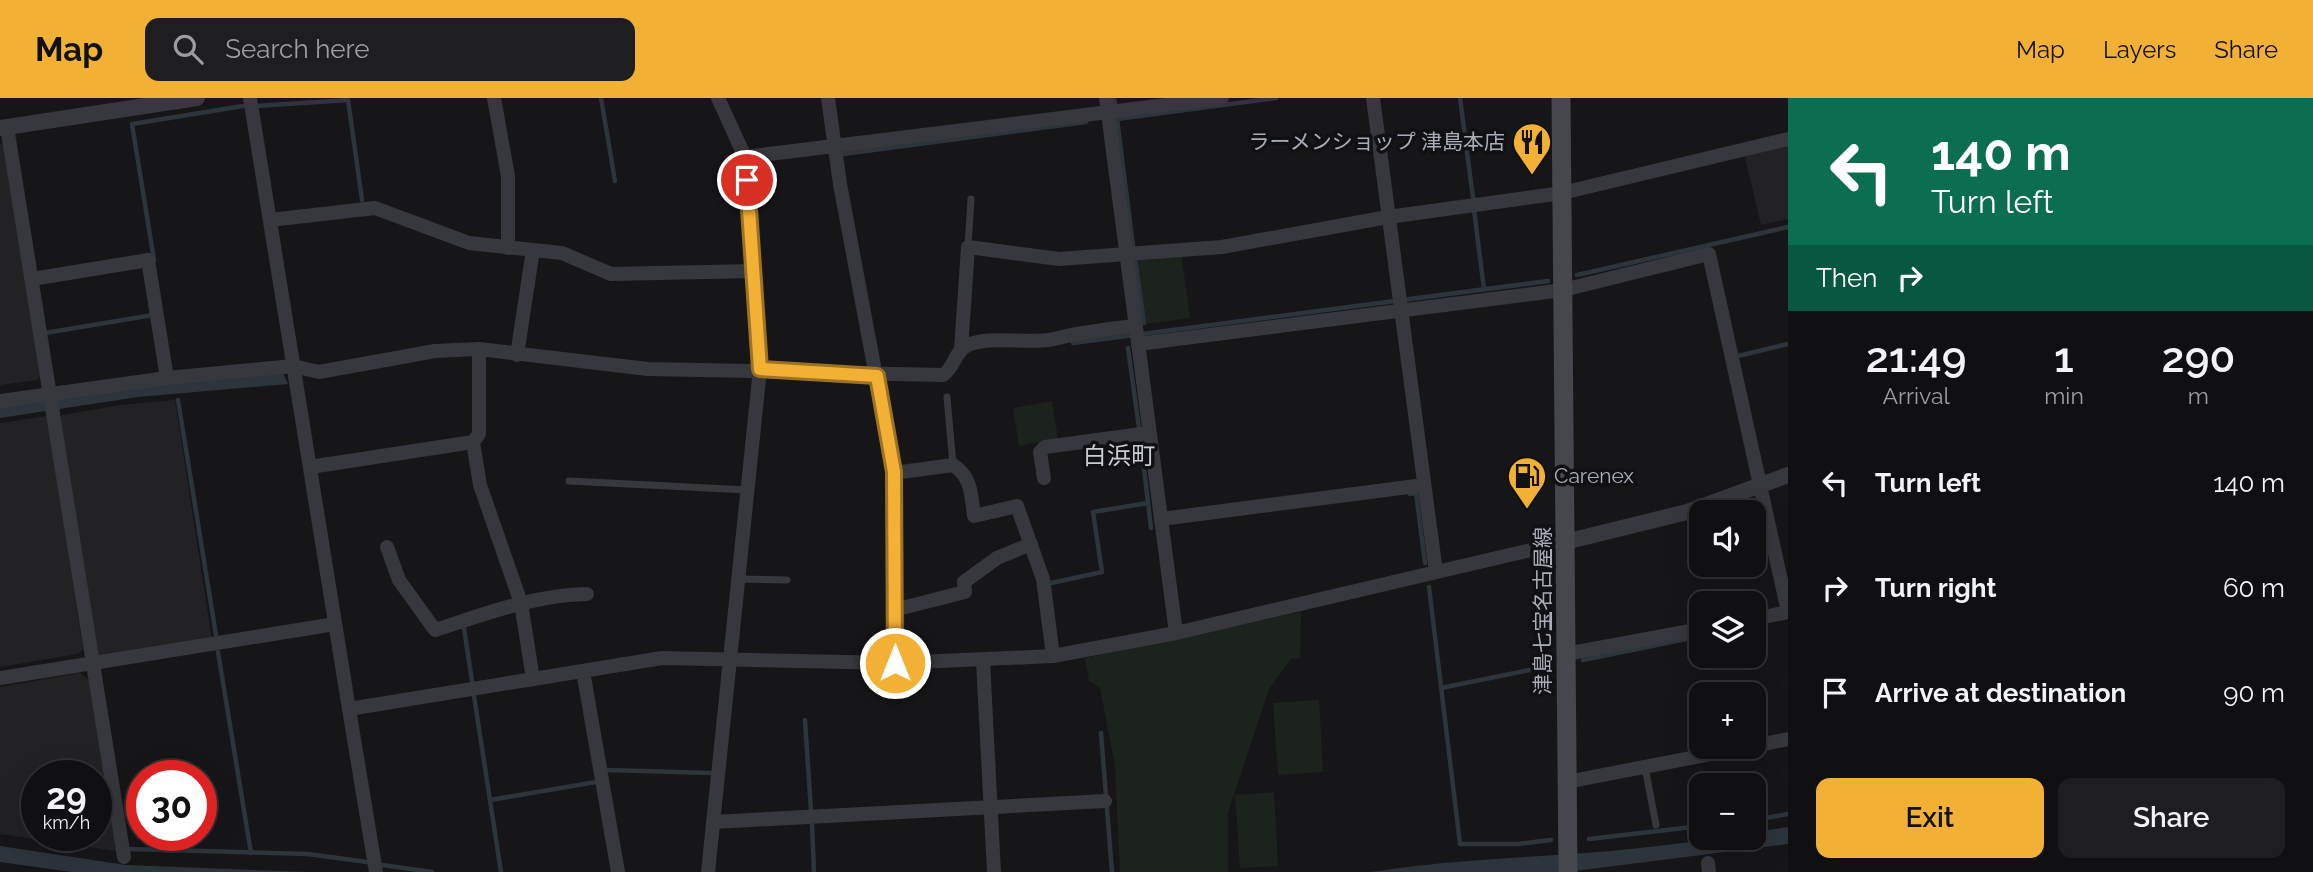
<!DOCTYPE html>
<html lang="en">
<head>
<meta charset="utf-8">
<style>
  :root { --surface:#101012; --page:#1e1e20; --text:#f1f3f6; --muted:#9c9d9f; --line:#303032; --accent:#f2b134 }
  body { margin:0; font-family:Raleway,"Noto Sans JP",sans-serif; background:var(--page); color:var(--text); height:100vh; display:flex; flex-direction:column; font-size:26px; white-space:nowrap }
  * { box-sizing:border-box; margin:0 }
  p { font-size:23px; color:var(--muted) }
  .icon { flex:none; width:38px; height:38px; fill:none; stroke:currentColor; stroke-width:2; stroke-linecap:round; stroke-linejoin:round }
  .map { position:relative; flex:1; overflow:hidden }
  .side { display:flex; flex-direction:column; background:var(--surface); width:525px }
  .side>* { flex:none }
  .guide { background:#0b6e4f; color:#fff; overflow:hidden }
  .fabs { position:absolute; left:1689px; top:402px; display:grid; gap:14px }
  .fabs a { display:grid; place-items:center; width:77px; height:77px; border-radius:14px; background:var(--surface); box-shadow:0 7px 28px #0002,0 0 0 2px var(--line); font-size:35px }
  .speed { position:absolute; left:21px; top:662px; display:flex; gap:14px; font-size:35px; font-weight:700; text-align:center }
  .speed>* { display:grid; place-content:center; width:91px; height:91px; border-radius:50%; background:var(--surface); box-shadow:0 7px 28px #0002,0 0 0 2px var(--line); line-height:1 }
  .speed small { font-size:18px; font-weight:400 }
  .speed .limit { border:10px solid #d22; background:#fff; color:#111 }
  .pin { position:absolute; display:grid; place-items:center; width:60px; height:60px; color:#fff; margin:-30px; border:4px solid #fff; border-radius:50%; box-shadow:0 2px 7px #0007 }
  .me { position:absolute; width:77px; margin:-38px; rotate:0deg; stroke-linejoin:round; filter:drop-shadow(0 0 5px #0008) }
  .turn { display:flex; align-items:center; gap:24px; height:147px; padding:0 28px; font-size:32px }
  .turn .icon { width:91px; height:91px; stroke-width:2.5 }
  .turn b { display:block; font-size:49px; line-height:60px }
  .then { display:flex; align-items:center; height:66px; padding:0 28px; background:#0003; gap:14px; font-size:26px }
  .eta { display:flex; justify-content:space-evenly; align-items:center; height:119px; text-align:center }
  .eta b { font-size:42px; font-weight:600; line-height:49px }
  .primary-button { display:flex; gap:14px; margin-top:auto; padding:14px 28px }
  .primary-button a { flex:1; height:80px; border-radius:14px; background:var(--accent); color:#111; font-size:28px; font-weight:600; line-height:80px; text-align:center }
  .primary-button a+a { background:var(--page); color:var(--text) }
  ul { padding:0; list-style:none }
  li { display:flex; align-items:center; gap:21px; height:105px; padding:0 28px }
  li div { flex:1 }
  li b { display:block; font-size:26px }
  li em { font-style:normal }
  header { display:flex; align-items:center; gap:42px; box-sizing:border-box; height:98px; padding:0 35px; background:var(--accent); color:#111 }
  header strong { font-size:33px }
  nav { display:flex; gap:38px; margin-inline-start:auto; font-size:24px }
  .search { width:490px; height:63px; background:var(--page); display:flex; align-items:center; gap:18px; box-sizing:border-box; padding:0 24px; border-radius:14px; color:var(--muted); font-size:26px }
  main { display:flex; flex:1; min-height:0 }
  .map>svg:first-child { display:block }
</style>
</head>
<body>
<header>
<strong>Map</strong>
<div class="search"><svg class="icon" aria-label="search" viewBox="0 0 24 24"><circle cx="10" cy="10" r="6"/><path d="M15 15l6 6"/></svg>Search here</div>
<nav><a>Map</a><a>Layers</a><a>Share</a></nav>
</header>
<main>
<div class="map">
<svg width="1788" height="774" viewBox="0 0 1788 774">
  <rect width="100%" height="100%" fill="#161618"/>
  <g fill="#222225" fill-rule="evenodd">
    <polygon points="0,45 8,52 42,275 37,282 0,287"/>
    <polygon points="1788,45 1788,121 1761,127 1744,55"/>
    <polygon points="175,302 212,542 102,559 98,556 59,321 62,317 120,307"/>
    <polygon points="47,318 83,551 78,556 0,569 0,325"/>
    <path d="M 80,575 L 89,582 L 116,753 L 0,736 L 0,589 ZM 37,677 L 96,677 L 96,737 L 37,737 Z"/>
  </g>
  <g fill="#1c231d">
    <polygon points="1181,154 1190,220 1146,226 1137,158"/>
    <polygon points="1052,303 1058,341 1019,348 1013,310"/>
    <polygon points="1301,514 1300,560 1291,561 1269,591 1228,715 1228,774 1120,774 1115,668 1100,590 1089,583 1085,560"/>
    <polygon points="1319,602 1323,674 1278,677 1273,605"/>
    <polygon points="1274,694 1278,768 1240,770 1235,697"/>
  </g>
  <g fill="#2c353c">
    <polygon points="283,275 288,286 138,299 0,320 0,309 138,289"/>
    <path d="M 1788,729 L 1788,746 L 1567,774 L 1371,774 C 1453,761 1529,760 1610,753 C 1659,749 1705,740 1754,740 L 1754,734 Z"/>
    <polygon points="0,748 126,767 306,774 72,774 0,764"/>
  </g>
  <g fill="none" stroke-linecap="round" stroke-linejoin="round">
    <g stroke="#2c353c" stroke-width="4.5">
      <polyline points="601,0 615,83"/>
      <polyline points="1114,0 1115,5"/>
      <polyline points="1460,0 1473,100"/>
      <polyline points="256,8 348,2 362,102"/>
      <polyline points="843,56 1086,24"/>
      <polyline points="1474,112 1484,191"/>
      <polyline points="1133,148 1117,21 1276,0"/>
      <polyline points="1135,160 1144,225"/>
      <polyline points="154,162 132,26 243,8"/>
      <polyline points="1577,177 1788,129"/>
      <polyline points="45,235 153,217"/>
      <polyline points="1073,245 1548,183"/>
      <polyline points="1128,250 1139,330"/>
      <polyline points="1738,258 1788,246"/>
      <polyline points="178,302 216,537"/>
      <polyline points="1141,345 1151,430"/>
      <polyline points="1410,396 1416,395 1425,465"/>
      <polyline points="1051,485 1102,474 1093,414 1148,405"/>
      <polyline points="1429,489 1460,746 1518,746 1551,742"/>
      <polyline points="464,530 472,583"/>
      <polyline points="218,554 251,755"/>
      <polyline points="1583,562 1701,538"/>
      <polyline points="1441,590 1549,568"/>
      <polyline points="474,598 501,774"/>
      <polyline points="805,622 811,713"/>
      <polyline points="1101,635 1112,774"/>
      <polyline points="606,672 711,675"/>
      <polyline points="490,702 596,684"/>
      <polyline points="1754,722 1788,716"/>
      <polyline points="812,726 814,774"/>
      <polyline points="1589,741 1701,728"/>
      <polyline points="130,751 308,756 367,764"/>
      <polyline points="382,767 432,774"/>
    </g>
    <g stroke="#37383d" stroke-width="7">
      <polyline points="968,149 971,101"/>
      <polyline points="947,299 953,367"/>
      <polyline points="569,383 747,392"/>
      <polyline points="738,481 787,482"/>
      <polyline points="1645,669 1656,727"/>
    </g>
    <g stroke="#37383d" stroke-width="14">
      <polyline points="250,0 349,611 662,560 895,565 1053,558 1176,535 1565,444"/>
      <polyline points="494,0 508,78 508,150"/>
      <polyline points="828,0 840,86 894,375 895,565"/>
      <polyline points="1106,0 1176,535"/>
      <polyline points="1373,0 1436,474"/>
      <polyline points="7,29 124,759"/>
      <polyline points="745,59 1222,0"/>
      <polyline points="270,122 375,110 469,145 562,155 611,176 754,173"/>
      <polyline points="32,181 148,162 167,280"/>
      <polyline points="1138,246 1563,192 1709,156 1788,514"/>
      <polyline points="961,252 968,149 1059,161 1222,149 1388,119 1562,95 1788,41"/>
      <polyline points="517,257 533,152"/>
      <polyline points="0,303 167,280 293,268 319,274 435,253 479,251"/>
      <polyline points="310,369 473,344"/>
      <path d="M 894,375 L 953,367 C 972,379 971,397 974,418 L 1017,408 L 1043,481 L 1053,558"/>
      <polyline points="1044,380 1040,354 1045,349 1149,335"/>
      <polyline points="1161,421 1424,387"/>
      <path d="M 387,449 L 399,482 L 435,532 C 485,516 534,497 587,496"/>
      <polyline points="894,512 965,494 964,484 997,460 1031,446"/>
      <polyline points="1754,521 1788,514"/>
      <polyline points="1566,556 1701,531"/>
      <polyline points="983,563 994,774"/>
      <polyline points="583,573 618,774"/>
      <polyline points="0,580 335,526"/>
      <path d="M 533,581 L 521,505 L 480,387 L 473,344 L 479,336 L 479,251 L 648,271 L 943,277 C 954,270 955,254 966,248 C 987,236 1030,247 1054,241 C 1080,234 1108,231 1135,228"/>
      <polyline points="349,611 376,774"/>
      <polyline points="1754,648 1788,641"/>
      <polyline points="1567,684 1747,649"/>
      <polyline points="713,724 1105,703"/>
      <polyline points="1708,765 1709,774"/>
      <polyline points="708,774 760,271 745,59 718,0"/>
    </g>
    <g stroke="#37383d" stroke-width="16">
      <polyline points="0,30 197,0"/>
      <polyline points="1565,444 1687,414 1788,377"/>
    </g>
    <polyline stroke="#45474d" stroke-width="19" points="1561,0 1568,774"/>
  </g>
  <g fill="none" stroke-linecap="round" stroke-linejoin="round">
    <g stroke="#9d7322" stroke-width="18">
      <polyline id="route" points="747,82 760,271 877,278 894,374 895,565"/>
    </g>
    <use href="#route" stroke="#f2b134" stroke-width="12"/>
  </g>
  <defs>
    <g id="restaurant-pin" transform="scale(2.0125)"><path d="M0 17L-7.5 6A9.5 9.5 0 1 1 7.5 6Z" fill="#f2b134" stroke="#111113"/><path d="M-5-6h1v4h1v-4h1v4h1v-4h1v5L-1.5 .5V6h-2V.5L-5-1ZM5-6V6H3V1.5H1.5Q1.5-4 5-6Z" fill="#111"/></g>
    <g id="fuel-pin" transform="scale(2.0125)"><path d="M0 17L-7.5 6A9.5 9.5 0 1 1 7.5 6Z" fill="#f2b134" stroke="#111113"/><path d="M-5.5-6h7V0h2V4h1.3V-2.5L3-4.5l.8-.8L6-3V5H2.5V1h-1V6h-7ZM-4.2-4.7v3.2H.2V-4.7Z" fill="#111"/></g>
  </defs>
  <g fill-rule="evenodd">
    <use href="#restaurant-pin" x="1532" y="44"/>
    <use href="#fuel-pin" x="1527" y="378"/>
  </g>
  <g text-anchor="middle" stroke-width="7" stroke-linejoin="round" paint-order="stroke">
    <g font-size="21" fill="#a8adb8" stroke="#111113" text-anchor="end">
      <text x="1505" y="51">ラーメンショップ 津島本店</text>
      <text x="1554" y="385" text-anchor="start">Carenex</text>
    </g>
    <g font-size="21" fill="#a8adb8" stroke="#111113">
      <text transform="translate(1543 513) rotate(-90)" y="7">津島七宝名古屋線</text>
    </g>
    <g font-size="24" fill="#c9ccd4" stroke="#111113">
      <text x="1119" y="366">白浜町</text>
    </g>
  </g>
</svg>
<div class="fabs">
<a><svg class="icon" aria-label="sound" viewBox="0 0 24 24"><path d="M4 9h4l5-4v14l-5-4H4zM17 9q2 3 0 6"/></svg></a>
<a><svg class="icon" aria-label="layers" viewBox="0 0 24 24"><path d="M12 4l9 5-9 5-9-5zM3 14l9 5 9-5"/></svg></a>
<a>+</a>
<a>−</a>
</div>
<div class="speed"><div>29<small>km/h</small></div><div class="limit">30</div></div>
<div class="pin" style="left:747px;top:82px;background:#d93025"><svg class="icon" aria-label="arrive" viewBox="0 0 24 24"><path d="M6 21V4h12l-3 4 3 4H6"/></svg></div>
<svg class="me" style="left:895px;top:565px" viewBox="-20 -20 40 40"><circle r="17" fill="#f2b134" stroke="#fff" stroke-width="3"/><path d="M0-11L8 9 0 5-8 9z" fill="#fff"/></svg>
</div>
<section class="side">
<div class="guide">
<div class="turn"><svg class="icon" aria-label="left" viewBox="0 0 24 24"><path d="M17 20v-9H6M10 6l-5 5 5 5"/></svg><div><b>140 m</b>Turn left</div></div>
<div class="then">Then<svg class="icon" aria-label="right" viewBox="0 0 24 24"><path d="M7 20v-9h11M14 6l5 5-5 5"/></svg></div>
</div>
<div class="eta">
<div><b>21:49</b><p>Arrival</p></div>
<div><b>1</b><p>min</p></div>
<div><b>290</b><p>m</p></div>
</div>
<ul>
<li><svg class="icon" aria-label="left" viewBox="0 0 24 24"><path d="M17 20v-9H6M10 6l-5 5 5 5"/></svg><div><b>Turn left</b></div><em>140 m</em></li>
<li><svg class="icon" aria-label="right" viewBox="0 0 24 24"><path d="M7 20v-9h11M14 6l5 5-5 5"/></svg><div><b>Turn right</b></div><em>60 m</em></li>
<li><svg class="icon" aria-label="arrive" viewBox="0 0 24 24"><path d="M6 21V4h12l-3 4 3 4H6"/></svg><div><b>Arrive at destination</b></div><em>90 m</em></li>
</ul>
<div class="primary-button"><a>Exit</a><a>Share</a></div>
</section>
</main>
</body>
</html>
